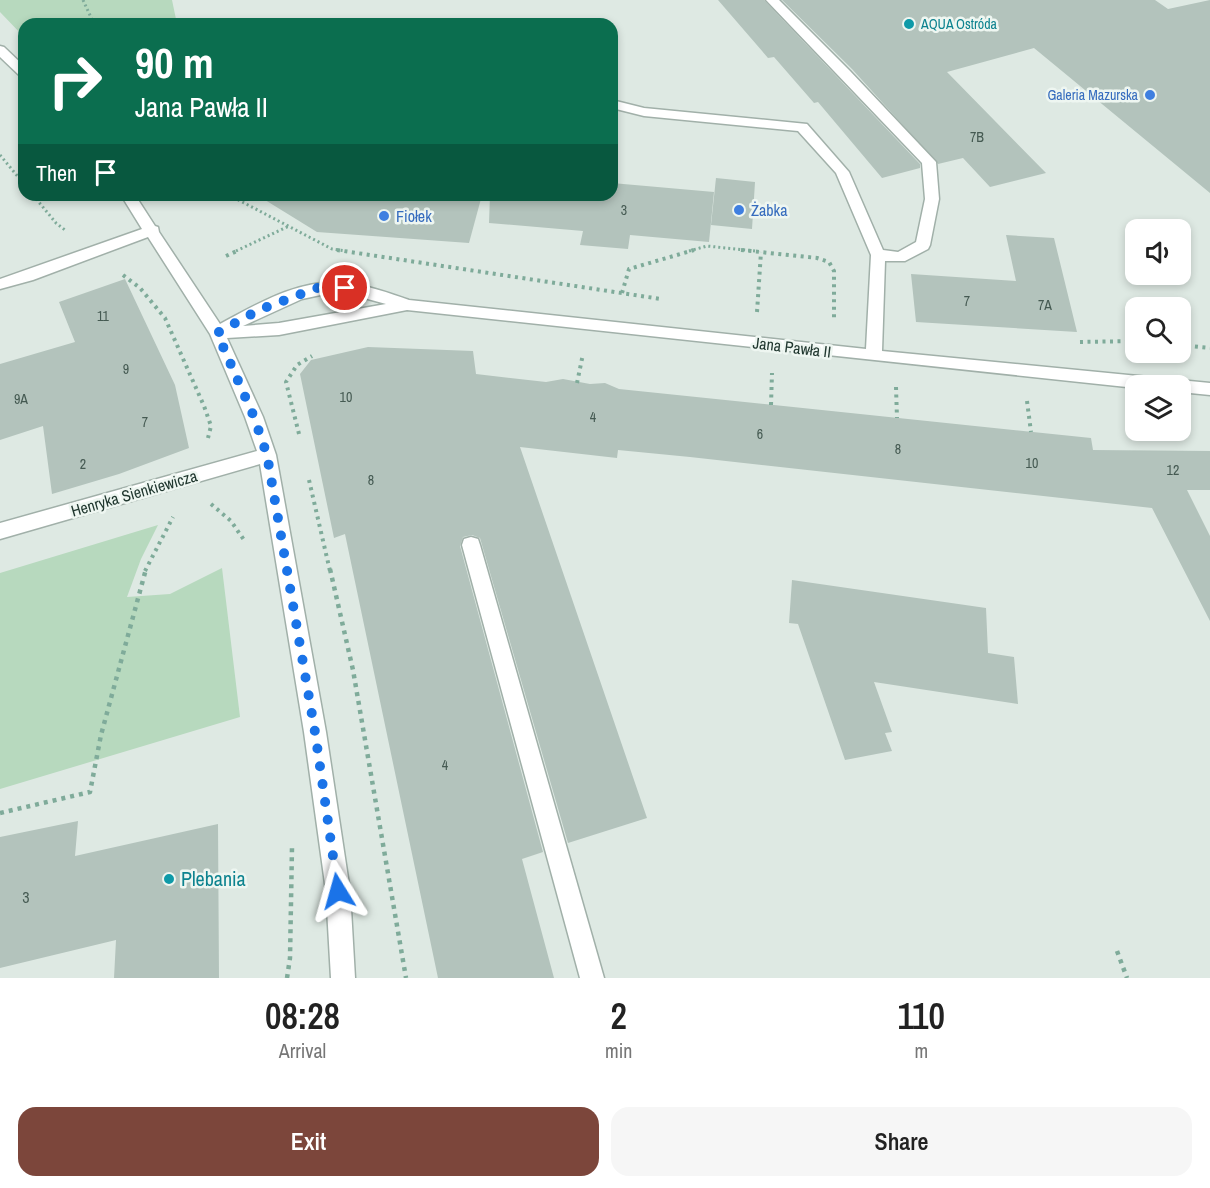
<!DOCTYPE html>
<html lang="en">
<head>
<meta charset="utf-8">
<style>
  :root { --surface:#fff; --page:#f6f6f6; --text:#222; --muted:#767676; --accent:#7c463b }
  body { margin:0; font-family:"Archivo Narrow",sans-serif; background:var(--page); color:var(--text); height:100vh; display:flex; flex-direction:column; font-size:22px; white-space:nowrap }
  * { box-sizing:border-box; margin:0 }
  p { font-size:20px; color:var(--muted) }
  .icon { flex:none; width:33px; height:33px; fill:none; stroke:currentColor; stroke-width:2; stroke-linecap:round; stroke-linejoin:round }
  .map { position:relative; height:978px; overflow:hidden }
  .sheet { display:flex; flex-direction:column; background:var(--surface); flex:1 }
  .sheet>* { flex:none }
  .guide { position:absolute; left:18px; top:18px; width:600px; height:183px; border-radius:18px; box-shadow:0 3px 9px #0003; background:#0b6e4f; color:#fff; overflow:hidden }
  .tools { position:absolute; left:1125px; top:219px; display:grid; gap:12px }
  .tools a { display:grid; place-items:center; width:66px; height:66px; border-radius:12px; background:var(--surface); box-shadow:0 3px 9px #0003; font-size:30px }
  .pin { position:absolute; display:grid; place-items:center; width:51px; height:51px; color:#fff; margin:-26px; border:3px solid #fff; border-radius:50%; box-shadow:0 2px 6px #0007 }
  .me { position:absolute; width:66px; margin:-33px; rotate:352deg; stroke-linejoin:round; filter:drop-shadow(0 0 4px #0008) }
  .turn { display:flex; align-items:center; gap:21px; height:126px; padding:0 18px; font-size:27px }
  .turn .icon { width:78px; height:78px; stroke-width:2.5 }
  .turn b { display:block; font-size:42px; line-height:51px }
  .then { display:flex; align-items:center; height:57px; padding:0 18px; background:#0003; gap:12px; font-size:22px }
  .eta { display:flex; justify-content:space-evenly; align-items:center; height:102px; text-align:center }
  .eta b { font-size:36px; font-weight:600; line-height:42px }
  .action { display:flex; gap:12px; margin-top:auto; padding:12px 18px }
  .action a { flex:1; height:69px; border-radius:18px; background:var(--accent); color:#fff; font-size:24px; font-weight:600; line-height:69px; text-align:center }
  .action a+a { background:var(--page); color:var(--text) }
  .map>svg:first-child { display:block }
</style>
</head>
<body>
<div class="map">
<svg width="1210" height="978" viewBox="0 0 1210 978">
  <rect width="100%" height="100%" fill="#dee9e3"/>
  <g fill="#b7d9be">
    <polygon points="0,0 172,0 177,24 24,24 24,37 0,12"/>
    <polygon points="158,525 141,559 127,597 170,594 222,568 240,717 0,789 0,573"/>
  </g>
  <g fill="#b3c3bc">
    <polygon points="718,0 764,0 920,164 920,168 882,178 818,102 814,103 774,57 768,58"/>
    <polygon points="782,0 1155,0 1168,9 1210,0 1210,193 1034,48 947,72 1046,173 990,187 963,158 938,164 852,69"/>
    <polygon points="716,178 755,182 752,229 711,225"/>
    <polygon points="612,183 714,192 709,242 630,235 628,249 580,245 583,231 489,223 490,195 612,195"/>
    <polygon points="257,195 482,195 469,243 317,232"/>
    <polygon points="1006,235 1054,238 1077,332 916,322 911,274 1016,281"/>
    <polygon points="125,279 175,385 189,448 119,474 52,494 43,426 0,440 0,364 75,342 59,302"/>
    <polygon points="368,347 473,351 476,374 546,382 563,379 590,384 605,383 619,389 1091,438 1093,450 1210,451 1210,490 1187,490 1210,536 1210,621 1152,508 690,457 618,450 617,458 520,447 647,818 568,843 480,538 472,535 463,537 460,546 543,852 522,859 554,978 438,978 345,534 334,538 300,374 311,360"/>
    <polygon points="792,580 986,608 988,653 1014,657 1018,704 874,682 892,732 885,733 892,751 845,760 798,624 789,623"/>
    <polygon points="78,821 75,856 218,824 219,978 114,978 116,940 0,968 0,837"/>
  </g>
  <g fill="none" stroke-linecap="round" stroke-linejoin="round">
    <g stroke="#a1b0a9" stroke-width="3">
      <g id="minor">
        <path d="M 766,0 L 779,0 L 850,71 L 936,162 L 939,199 L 930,245 L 928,249 L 905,261 L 885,261 L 882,351 L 1210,383 L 1210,395 L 1180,392 L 1180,386 L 1136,386 L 1136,388 L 407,310 L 279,335 L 227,338 L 263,417 L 276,455 L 326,732 L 350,891 L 355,978 L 331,978 L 326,891 L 304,732 L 260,464 L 0,539 L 0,523 L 257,451 L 245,417 L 210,334 L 148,237 L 33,280 L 0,289 L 0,279 L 142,229 L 121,195 L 135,195 L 155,226 L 158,227 L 159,232 L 220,324 C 257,304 302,277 346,283 C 367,285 389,293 409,300 L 866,349 L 871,255 L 836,173 L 798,131 L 644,116 L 612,108 L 612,100 L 644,108 L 807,124 L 849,172 L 883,250 L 898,252 L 916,242 L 925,199 L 922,163 ZM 330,293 L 346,293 L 386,304 L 279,323 L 243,326 L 302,299 Z"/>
        <polygon points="0,46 4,47 24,66 24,77 20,76 0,57"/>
        <polygon points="471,537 478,539 480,545 604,978 580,978 462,545 464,539"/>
      </g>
    </g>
    <g stroke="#7fab9a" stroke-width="3" stroke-dasharray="2 3" stroke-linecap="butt">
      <polyline points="83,0 94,24"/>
      <polyline points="0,155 24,184"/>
      <polyline points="33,195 56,223 65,230"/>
      <polyline points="229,195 332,249 346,251"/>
      <polyline points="236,251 289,226"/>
      <polyline points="689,251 707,246 755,251"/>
    </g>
    <g stroke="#7fab9a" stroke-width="4" stroke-dasharray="3 4.5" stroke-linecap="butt">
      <polyline points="337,250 661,299"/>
      <polyline points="741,250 817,258 829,262 834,271 834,319"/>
      <polyline points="226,256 239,250"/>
      <polyline points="123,275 140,288 165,318 204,406 211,426 208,438"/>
      <polyline points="622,293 629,269 694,250"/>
      <polyline points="757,312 761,252"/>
      <polyline points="1080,342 1136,341"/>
      <polyline points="1180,345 1210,348"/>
      <polyline points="577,383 583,354"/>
      <polyline points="896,387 897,418"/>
      <polyline points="1027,401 1031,432"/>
      <polyline points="771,405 772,373"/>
      <polyline points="299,434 286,382 297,365 312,356"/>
      <polyline points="309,480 330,571"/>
      <polyline points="211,504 231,521 244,540"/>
      <polyline points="145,571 173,517"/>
    </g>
    <g stroke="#7fab9a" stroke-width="4.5" stroke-dasharray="4 5" stroke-linecap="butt">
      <polyline points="330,569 353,670 406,978"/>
      <polyline points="0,813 90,792 101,735 146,569"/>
      <polyline points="1117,951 1127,978"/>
      <polyline points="287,978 290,958 292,847"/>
    </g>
    <use href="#minor" fill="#fff" fill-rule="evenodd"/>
  </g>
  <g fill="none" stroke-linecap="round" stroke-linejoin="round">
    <polyline stroke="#1a73e8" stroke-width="10" stroke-dasharray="0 18" points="338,891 315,732 267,455 254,417 217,333 259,310 317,288 345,288"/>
  </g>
  <g fill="#0f9aa8" stroke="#eef6f1" stroke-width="2">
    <circle cx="909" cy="24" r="6"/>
    <circle cx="169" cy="879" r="6"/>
  </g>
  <g fill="#3f7fe0" stroke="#eef6f1" stroke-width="2">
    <circle cx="1150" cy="95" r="6"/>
    <circle cx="739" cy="210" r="6"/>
    <circle cx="384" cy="216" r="6"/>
  </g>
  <g text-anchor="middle" stroke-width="5" stroke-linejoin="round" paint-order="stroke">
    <g font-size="14" fill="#0d838f" stroke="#eef6f1" text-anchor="start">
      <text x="921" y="29">AQUA Ostróda</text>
    </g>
    <g font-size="14" fill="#366cbe" stroke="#eef6f1" text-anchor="end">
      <text x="1138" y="100">Galeria Mazurska</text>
    </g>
    <g font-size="14" fill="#455a52">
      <text x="977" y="142">7B</text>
      <text x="624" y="215">3</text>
      <text x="967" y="306">7</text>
      <text x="1045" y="310">7A</text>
      <text x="103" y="321">11</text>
      <text x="126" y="374">9</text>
      <text x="346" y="402">10</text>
      <text x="21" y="404">9A</text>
      <text x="593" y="422">4</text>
      <text x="145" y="427">7</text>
      <text x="760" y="439">6</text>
      <text x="898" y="454">8</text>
      <text x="1032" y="468">10</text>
      <text x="83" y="469">2</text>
      <text x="1173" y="475">12</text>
      <text x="371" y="485">8</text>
      <text x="445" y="770">4</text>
    </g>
    <g font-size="16" fill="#366cbe" stroke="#eef6f1" text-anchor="start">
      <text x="751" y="216">Żabka</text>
      <text x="396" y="222">Fiołek</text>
    </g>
    <g font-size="16" fill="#20372f" stroke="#eef6f1">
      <text transform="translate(792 347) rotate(7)" y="6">Jana Pawła II</text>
      <text transform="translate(134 493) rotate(-16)" y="6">Henryka Sienkiewicza</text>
    </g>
    <g font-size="16" fill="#455a52">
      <text x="26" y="903">3</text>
    </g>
    <g font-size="20" fill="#0d838f" stroke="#eef6f1" text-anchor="start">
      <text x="181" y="886">Plebania</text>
    </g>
  </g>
</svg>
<div class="tools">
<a><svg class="icon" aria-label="sound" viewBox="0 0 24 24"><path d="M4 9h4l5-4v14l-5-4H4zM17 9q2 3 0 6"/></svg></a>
<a><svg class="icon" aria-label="search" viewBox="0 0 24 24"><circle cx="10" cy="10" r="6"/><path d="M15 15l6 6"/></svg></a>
<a><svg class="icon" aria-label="layers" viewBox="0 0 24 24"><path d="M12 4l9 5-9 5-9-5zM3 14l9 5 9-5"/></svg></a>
</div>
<div class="pin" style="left:345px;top:288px;background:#d93025"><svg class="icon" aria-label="arrive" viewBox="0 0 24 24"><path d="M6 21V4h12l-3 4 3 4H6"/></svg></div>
<svg class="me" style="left:338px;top:891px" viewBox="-20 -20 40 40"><path d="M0-17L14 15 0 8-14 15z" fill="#1a73e8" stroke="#fff" stroke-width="4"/></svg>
<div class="guide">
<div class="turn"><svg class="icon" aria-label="right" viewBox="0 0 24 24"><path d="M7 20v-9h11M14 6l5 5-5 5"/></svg><div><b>90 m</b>Jana Pawła II</div></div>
<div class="then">Then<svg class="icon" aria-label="arrive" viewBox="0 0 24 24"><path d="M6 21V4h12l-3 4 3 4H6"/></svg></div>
</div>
</div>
<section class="sheet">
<div class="eta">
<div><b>08:28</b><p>Arrival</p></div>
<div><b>2</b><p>min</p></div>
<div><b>110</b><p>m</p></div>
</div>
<div class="action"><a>Exit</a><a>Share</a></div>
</section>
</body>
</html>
